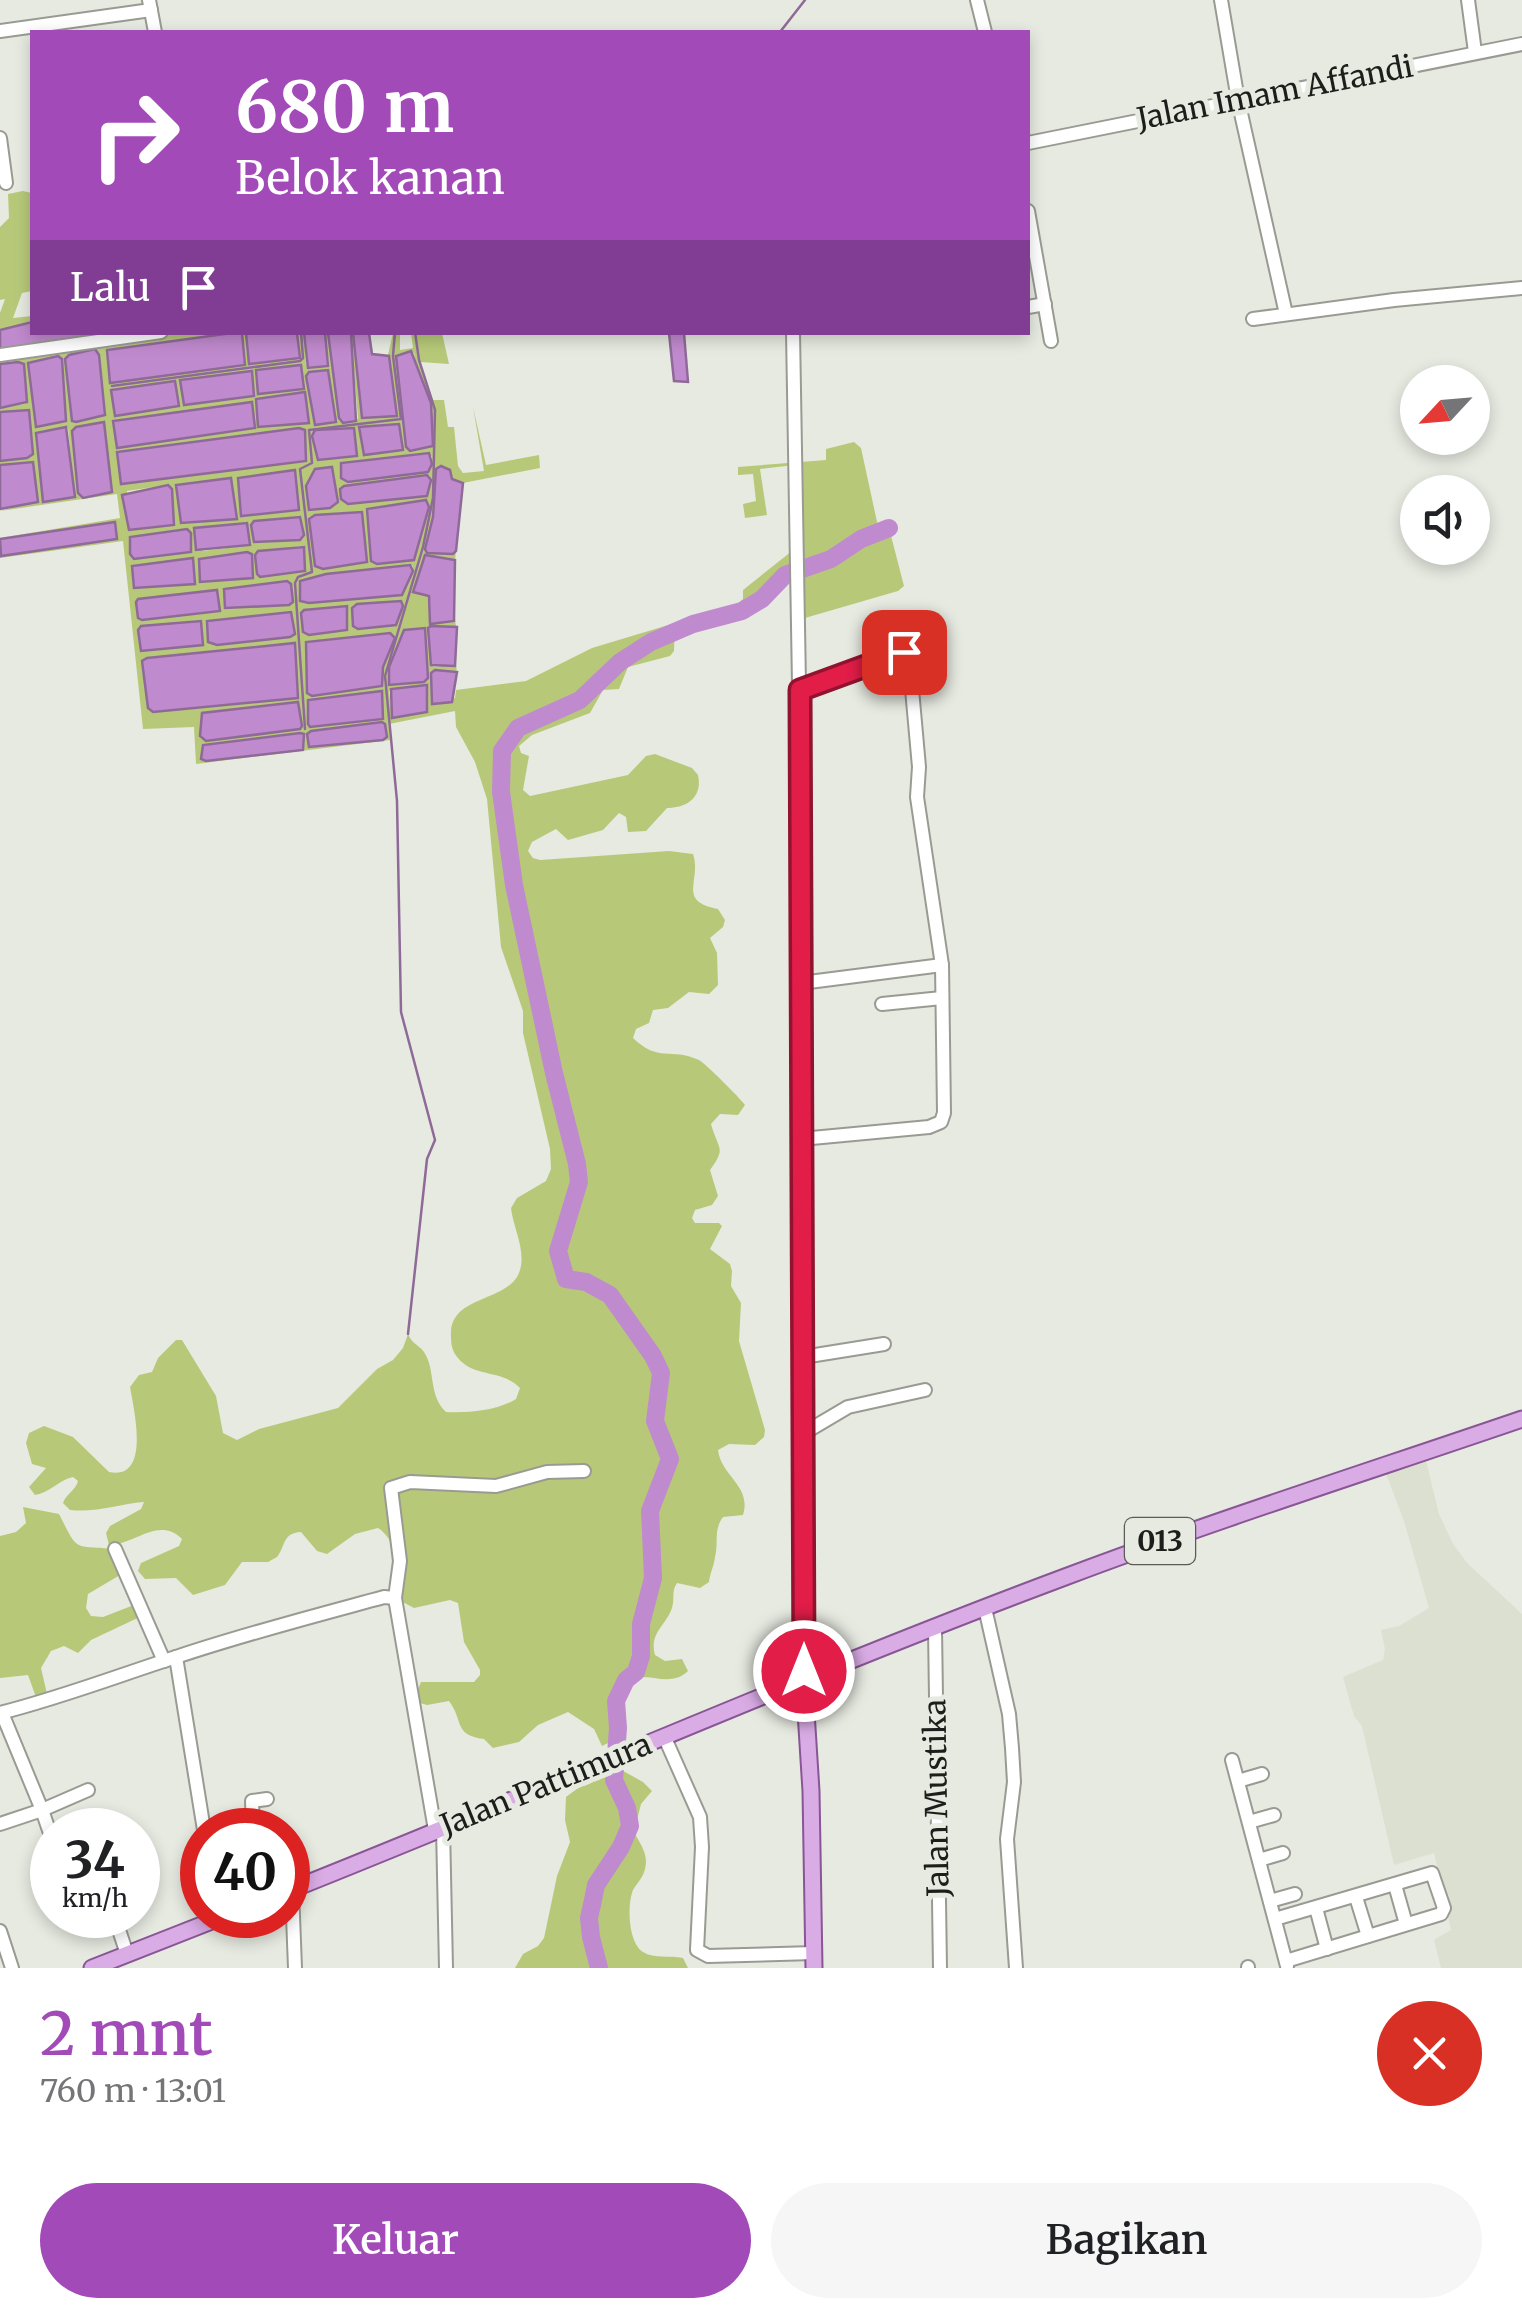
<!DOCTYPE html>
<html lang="id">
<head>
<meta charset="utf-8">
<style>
  :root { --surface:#fff; --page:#f6f6f6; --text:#202124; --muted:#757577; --accent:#a24bb8 }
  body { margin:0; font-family:Merriweather,serif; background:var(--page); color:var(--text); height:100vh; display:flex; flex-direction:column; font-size:38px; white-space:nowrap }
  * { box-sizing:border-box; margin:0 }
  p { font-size:32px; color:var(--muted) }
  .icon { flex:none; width:55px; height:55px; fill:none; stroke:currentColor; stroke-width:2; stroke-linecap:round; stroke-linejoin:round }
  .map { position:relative; height:1968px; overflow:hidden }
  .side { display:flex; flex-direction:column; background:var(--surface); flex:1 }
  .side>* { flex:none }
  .banner { position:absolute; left:30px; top:30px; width:1000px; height:305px; border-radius:0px; box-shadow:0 5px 15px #0003; background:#a24bb8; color:#fff; overflow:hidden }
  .needle { width:65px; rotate:244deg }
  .fabs { position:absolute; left:1400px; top:365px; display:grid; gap:20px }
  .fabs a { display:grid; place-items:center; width:90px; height:90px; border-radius:50%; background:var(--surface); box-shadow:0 5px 15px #0003; font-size:50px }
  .speed { position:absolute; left:30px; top:1808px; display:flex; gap:20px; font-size:50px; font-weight:700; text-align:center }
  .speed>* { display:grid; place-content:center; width:130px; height:130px; border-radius:50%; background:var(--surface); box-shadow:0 5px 15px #0003; line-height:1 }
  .speed small { font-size:25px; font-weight:400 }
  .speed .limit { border:15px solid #d22; background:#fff; color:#111 }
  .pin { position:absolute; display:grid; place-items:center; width:85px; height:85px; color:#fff; margin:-42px; border-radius:20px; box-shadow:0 5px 15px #0006 }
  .me { position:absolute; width:110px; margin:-55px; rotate:0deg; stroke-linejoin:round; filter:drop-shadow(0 0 8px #0008) }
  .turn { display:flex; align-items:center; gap:35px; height:210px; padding:0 40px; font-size:45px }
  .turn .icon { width:130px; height:130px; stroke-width:2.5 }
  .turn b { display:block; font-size:70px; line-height:85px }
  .then { display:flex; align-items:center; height:95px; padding:0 40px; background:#0003; gap:20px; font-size:38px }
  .round { display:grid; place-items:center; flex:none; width:105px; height:105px; border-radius:52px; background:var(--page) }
  .overview { display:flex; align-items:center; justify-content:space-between; height:170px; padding:0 40px }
  h1 { font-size:60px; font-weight:600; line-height:75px; color:var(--accent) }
  .action { display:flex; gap:20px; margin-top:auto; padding:20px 40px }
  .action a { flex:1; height:115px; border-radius:60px; background:var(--accent); color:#fff; font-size:40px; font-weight:600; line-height:115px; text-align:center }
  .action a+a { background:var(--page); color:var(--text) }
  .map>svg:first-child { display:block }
</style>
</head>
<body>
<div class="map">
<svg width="1522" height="1968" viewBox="0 0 1522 1968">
  <rect width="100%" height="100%" fill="#e7eae1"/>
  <polygon fill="#dce0d0" points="1424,1453 1439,1514 1453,1544 1468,1564 1522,1614 1522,1968 1441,1968 1434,1940 1451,1930 1434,1853 1394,1865 1362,1726 1354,1716 1343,1677 1383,1660 1385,1649 1381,1630 1399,1626 1429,1608 1404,1521 1383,1466"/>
  <g fill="#b7c979" fill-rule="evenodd">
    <polygon points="23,191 32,193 32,291 22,293 13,318 32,316 32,322 0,330 0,313 5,299 0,300 0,227 9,218 8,194"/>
    <path d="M 134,332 L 232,333 L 108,350 L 111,383 L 244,365 L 242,333 L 246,333 L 249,364 L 299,358 L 297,333 L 304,332 L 306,364 L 310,369 L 329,364 L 325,333 L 328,333 L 339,418 L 358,419 L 351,333 L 353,333 L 362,418 L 397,416 L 388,355 L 393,333 L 400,333 L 400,350 L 413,348 L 411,333 L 442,333 L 449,364 L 420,362 L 433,400 L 444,400 L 448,427 L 454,427 L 458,466 L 463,473 L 484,471 L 473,407 L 486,465 L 539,455 L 540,468 L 463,483 L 452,479 L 451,472 L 436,469 L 433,517 L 425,551 L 450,554 L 456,551 L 455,560 L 425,556 L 413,592 L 429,596 L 430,624 L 455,619 L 456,626 L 433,667 L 456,665 L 457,672 L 432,673 L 432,704 L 455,698 L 456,690 L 526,681 L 592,648 L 675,623 L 674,651 L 670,656 L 628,667 L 619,689 L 603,690 L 590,713 L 532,735 L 519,746 L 521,753 L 529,756 L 523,790 L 530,796 L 628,775 L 646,756 L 655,754 L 692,768 L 698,775 C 703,797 687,808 667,808 L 646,831 L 628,832 L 626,817 L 619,813 L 603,830 L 568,840 L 556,829 L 532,842 L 528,851 L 533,858 L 540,860 L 669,851 L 693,854 C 702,881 676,901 718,909 L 725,920 L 723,927 L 710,938 L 717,953 L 718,985 L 709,994 L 689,992 L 668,1008 L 653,1010 L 649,1023 L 636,1029 L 633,1038 C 659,1063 670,1047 699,1060 C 705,1063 741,1099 745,1105 L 738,1115 L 720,1114 L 711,1124 C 718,1150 727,1147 710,1170 L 718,1196 L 712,1205 L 695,1210 L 692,1218 L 695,1223 L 719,1223 L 722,1226 L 710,1249 L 730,1264 L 732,1271 L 731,1286 L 741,1303 L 739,1341 L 765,1430 L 764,1437 L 755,1445 L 729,1444 L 718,1450 C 721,1476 752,1486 743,1515 L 723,1517 C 713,1531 719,1541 715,1557 C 714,1566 710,1573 709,1582 L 700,1588 L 677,1583 C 671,1592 675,1598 672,1608 C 665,1627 649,1633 655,1655 L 665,1661 L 682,1659 L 688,1671 C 669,1689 648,1670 626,1680 L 616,1701 L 616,1739 L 602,1746 L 594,1729 L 568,1712 L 538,1725 L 519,1742 L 493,1748 L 484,1739 C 453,1735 464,1721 449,1701 L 427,1705 L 420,1703 L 416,1694 L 421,1682 L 474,1682 L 480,1675 L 480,1670 L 464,1642 L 458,1603 L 450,1600 L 414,1608 L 399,1600 C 397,1576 400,1542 378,1528 L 355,1534 L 327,1554 L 317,1551 L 301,1532 C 282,1533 286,1546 277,1557 L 268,1562 L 242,1562 L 225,1585 L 193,1595 L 176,1578 L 145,1579 L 138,1571 L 141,1563 L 179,1546 L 182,1539 C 159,1516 136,1544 109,1545 L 106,1533 L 110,1526 L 141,1509 L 144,1502 C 119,1504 96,1513 70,1510 L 63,1503 C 66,1494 76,1490 78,1481 L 73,1477 C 59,1480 49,1493 35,1495 L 29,1487 L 46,1468 L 32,1464 L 26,1443 L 29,1433 L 44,1426 L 73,1437 L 109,1472 C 151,1481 134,1410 130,1387 L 139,1375 L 152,1372 L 158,1358 L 176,1340 L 182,1340 L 216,1396 L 223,1433 L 237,1440 L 259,1429 L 338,1408 L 377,1369 L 393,1360 L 403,1348 L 408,1334 C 412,1344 418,1344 424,1352 C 436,1370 428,1395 446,1412 C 468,1413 497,1411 516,1399 L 520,1388 C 502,1369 474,1378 458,1358 C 452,1351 451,1345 451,1336 C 448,1294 511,1303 520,1270 C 526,1250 513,1227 511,1208 L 517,1198 L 546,1181 L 551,1169 L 550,1149 L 523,1033 L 523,1011 L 501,947 L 487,799 L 475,762 L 456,727 L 455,711 L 389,724 L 390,740 L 196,764 L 194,727 L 143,729 L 123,541 L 0,558 L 0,549 L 1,555 L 117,538 L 115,522 L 0,538 L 120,518 L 117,494 L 0,511 L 38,501 L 31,462 L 0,465 L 0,461 L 27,458 L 33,454 L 29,410 L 0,412 L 0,408 L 25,404 L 18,362 L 0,364 L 0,351 L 99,336 L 99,333 L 105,333 L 105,336 ZM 414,353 L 417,370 L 431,403 L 433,445 L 407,449 L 396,356 ZM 63,359 L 66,421 L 36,427 ZM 251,402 L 254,428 L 116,447 L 113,422 ZM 68,428 L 75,497 L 36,433 ZM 299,428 L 304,430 L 306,461 L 121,483 L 118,452 ZM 354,428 L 357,456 L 318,460 L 312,436 L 315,430 ZM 429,453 L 432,457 L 430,471 L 348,482 L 341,463 ZM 295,471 L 299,510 L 241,516 L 238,478 ZM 427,475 L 430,476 L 427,496 L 348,504 L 344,486 ZM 231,478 L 237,519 L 181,523 L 176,485 ZM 168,485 L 172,489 L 174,525 L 129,530 L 127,491 ZM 426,500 L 429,507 L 414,560 L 371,561 L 367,509 ZM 362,512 L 367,561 L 323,569 L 315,567 L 309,519 L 315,515 ZM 247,523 L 250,545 L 203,551 L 197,527 ZM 302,546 L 305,571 L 260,577 L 256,552 ZM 413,566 L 402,595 L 302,602 L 300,581 L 319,576 ZM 404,630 L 424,682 L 392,685 L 391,658 ZM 395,638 L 383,667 L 383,684 L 379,687 L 309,695 ZM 427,685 L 427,711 L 392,717 L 389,691 ZM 298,702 L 302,726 L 300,729 L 206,741 L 202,713 ZM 300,733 L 304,734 L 303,750 L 200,747 Z"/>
    <path d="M 854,442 L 861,448 L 879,531 L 889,528 L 904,586 L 898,591 L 798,620 L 796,570 C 774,580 763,605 738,610 L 736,605 L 743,599 L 743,590 L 797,547 L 795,465 L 760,469 L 767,515 L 745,518 L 743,504 L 756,501 L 753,474 L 738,475 L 738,467 L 826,460 L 826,449 Z"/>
    <path d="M 23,1507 L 59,1514 C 79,1553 72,1545 115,1549 L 125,1572 L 88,1594 L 86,1608 L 91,1616 L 103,1617 L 139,1603 L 144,1615 L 91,1640 L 78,1653 L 64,1646 L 51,1651 L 41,1668 L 47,1694 L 37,1700 L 28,1675 L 0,1678 L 0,1536 L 16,1532 L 26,1523 Z"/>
    <path d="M 616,1767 L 643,1782 L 652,1791 L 641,1804 L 634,1832 C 640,1844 649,1854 645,1869 C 643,1878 637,1883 633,1890 C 627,1905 628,1942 643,1952 C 654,1959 671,1955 683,1958 L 688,1968 L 515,1968 L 523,1954 L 538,1946 L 544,1938 L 557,1876 L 570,1842 L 565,1820 L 566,1797 L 605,1768 Z"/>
  </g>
  <g fill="#c08ace" stroke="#8f6a98" stroke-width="2.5">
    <polygon points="32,322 32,332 99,333 99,337 0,351 0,330"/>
    <polygon points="232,333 242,333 245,365 110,383 107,350"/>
    <polygon points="246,333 297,333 300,358 249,364"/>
    <polygon points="304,333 325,333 328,366 308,368"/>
    <polygon points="328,333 351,333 356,421 343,423 339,418"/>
    <polygon points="353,333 369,333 372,354 389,356 397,416 362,418"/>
    <polygon points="669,333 684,333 688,382 674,381"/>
    <polygon points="95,349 99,355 105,415 76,422 72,421 65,359 69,355"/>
    <polygon points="411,351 431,403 433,446 410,451 406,447 396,356"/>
    <polygon points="58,356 62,359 66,421 36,427 28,363"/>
    <polygon points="18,362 24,364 27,402 0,408 0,364"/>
    <polygon points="301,365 304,389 258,394 256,370"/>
    <polygon points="328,370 336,422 315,425 306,376 309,372"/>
    <polygon points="252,371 254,396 184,405 180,380"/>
    <polygon points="175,381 179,406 115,416 111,390"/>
    <polygon points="305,392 309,423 258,427 256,399"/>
    <polygon points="252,402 255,428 117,448 113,421"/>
    <polygon points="29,410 33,454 27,458 0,461 0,412"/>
    <polygon points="104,422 112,492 83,498 78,493 72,431 76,427"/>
    <polygon points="399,424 403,450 364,455 359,427"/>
    <polygon points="66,427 75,497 43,502 36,433"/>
    <polygon points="299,428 305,430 306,461 121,484 117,452"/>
    <polygon points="354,428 357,456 318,460 312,436 315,430"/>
    <polygon points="429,453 432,464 428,472 348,482 341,478 341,463"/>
    <polygon points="33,462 38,502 0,509 0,465"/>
    <polygon points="441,466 450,470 452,479 463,483 456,551 453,554 427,553 425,549 433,517 436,469"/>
    <polygon points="332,467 338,502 330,508 309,510 306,486 315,469"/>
    <polygon points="295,470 299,510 241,516 238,478"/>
    <polygon points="427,475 431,480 427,496 348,504 341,499 340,489 344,486"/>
    <polygon points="231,478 237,519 181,523 176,485"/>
    <polygon points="168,485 172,489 174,525 129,530 122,495"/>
    <polygon points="426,500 429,507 414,560 377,564 371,561 367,509"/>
    <polygon points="362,512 367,562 323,569 315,566 309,519 315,515"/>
    <polygon points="300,517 304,535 300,540 254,542 251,525 254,521"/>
    <polygon points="115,522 117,539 1,556 0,539"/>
    <polygon points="247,523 250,545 196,550 194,528"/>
    <polygon points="187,529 191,533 191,552 134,559 130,554 130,537"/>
    <polygon points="304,547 305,571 260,577 257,574 255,555 258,551"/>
    <polygon points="247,552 252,554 253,578 200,582 199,559"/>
    <polygon points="425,555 455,560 454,621 430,624 429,596 413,592"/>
    <polygon points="193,558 195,584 134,588 132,566"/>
    <polygon points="410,565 413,571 402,595 309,603 300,601 300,581 326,574"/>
    <polygon points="287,581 291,584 293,602 289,605 225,608 224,589"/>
    <polygon points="217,590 220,611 142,620 138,618 136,602 138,599"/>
    <polygon points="401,601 403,606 396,625 358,629 353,626 352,608 357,604"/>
    <polygon points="347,606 347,630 309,635 303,632 301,613 304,610"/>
    <polygon points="291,612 295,634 290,637 217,645 208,642 207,621"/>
    <polygon points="201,621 203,645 141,651 138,630 141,626"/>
    <polygon points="431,626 457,627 455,666 431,665 428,628"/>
    <polygon points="425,628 428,678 424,682 389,685 389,667 404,630"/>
    <polygon points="390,633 395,638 383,667 382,686 312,696 307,693 306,642"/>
    <polygon points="295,643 298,698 153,712 148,708 142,661 147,658"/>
    <polygon points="435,670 457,672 452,702 432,704 431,673"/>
    <polygon points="427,685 427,712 392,718 391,689"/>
    <polygon points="382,691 383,719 310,727 308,724 308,700"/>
    <polygon points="298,702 302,726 300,729 206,741 200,736 202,713"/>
    <polygon points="382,722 385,724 387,737 383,740 309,747 307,734 311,731"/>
    <polygon points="300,733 304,734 303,750 206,761 201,759 203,745"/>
  </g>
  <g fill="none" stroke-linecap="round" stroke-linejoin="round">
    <g stroke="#8f6a98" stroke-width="2.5">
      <polyline points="780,32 805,0"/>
      <polyline points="112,386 300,361 303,358 301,332"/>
      <polyline points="305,729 295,583 298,577 312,572 300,469 312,463 309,430 401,419 393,356 395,332"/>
      <polyline points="408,1334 427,1159 435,1140 401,1012 397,801 385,676 423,547 433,498 435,410 419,360 415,332"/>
    </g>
    <polyline stroke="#c08ace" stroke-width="18" points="599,1968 591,1937 589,1918 593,1900 596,1885 621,1847 630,1826 627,1808 614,1780 618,1728 616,1701 626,1680 636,1672 641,1656 641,1624 653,1578 650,1511 670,1459 655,1421 661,1373 653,1356 610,1295 586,1282 566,1279 558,1251 579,1182 577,1164 554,1073 514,885 501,792 502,751 518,728 580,700 620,662 651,642 693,624 742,611 762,599 785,575 831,559 861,539 889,528"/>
    <g stroke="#999b93" stroke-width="16">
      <g id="minor">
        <polyline points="149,0 155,32"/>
        <polyline points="977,0 985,32"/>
        <polyline points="1221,0 1238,100 1286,314"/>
        <polyline points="1468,0 1475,52"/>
        <polyline points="0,31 151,10"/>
        <polyline points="0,138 6,183"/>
        <polyline points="1028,143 1522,44"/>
        <polyline points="1028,211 1051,341"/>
        <polyline points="1028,307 1045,304"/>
        <polyline points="1253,319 1394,300 1522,288"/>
        <polyline points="793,332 801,802 804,1680"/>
        <polyline points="0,355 161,332"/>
        <polyline points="800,690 899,651 909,656 919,767 917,797 942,965 944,1113 941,1122 929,1127 801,1139"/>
        <polyline points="801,983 942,965"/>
        <polyline points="882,1004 942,998"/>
        <polyline points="803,1357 884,1344"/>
        <polyline points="804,1433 848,1407 925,1390"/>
        <polyline points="115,1549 164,1661"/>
        <polyline points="985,1608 1009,1714 1012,1748 1014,1782 1007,1839 1016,1968"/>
        <polyline points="935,1629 940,1968"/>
        <polyline points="176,1657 204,1830"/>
        <path d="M 0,1713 C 60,1698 117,1676 176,1657 C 244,1634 314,1616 384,1597 L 395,1598"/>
        <polyline points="664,1736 700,1817 702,1847 697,1950 708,1956 814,1953"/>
        <polyline points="1232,1760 1287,1966"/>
        <polyline points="1238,1781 1262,1774"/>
        <polyline points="1249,1822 1274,1815"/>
        <polyline points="0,1824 42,1810 2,1713"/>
        <polyline points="443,1827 446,1968"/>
        <polyline points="253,1830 252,1801 267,1799"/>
        <polyline points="435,1830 395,1598 400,1561 391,1488 410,1482 496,1486 547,1472 584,1471"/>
        <polyline points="52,1839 42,1810 88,1790"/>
        <polyline points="1259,1860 1283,1853"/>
        <polyline points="1395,1885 1406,1924"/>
        <polyline points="292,1890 295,1968"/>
        <polyline points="1356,1897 1368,1936"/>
        <polyline points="1270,1901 1295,1894"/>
        <polyline points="1316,1908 1327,1949"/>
        <polyline points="114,1915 127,1954"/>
        <polyline points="1275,1919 1432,1873 1444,1908 1441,1914 1286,1961"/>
        <polyline points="0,1931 12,1968"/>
        <polyline points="1248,1967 1248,1968"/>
      </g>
    </g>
    <g stroke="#885695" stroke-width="19">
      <g id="major">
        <polyline points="804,1680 811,1791 814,1968"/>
        <path d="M 288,1891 C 547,1788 803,1675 1065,1577 C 1216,1520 1370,1471 1522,1419"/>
        <polyline points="92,1968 227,1915"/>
      </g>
    </g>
    <use href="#minor" stroke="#fff" stroke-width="12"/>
    <use href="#major" stroke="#daace6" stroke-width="15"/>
  </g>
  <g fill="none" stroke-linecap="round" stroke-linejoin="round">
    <g stroke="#92132f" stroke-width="25">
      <polyline id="route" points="804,1671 800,690 904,652"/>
    </g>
    <use href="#route" stroke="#e11d48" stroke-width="18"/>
  </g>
  <g text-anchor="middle" stroke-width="10" stroke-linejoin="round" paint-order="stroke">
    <rect fill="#e7eae1" stroke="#5a5b56" stroke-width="2.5" x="1125" y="1518" width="70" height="46" rx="8"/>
    <g font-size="28" font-weight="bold" fill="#1d1e1b">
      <text x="1160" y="1551">013</text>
    </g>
    <g font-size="30" fill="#1d1e1b" stroke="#e7eae1">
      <text transform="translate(1275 93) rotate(-11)" y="10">Jalan Imam Affandi</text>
      <text transform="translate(546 1785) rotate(-22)" y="10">Jalan Pattimura</text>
      <text transform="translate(937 1798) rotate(-91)" y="10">Jalan Mustika</text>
    </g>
  </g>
</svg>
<div class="fabs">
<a><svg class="needle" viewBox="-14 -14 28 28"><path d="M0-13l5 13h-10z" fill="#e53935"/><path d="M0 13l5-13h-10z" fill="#757577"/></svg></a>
<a><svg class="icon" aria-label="sound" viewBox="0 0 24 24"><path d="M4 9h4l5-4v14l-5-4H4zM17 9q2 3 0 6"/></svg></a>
</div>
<div class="speed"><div>34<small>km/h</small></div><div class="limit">40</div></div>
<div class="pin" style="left:904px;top:652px;background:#d93025"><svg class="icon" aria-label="arrive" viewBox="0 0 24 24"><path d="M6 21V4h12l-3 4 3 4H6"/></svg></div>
<svg class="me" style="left:804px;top:1671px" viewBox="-20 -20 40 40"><circle r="17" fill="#e11d48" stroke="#fff" stroke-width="3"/><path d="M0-11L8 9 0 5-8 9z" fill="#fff"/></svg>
<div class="banner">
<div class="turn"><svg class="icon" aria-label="right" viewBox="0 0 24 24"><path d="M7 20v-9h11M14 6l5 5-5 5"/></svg><div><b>680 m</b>Belok kanan</div></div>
<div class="then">Lalu<svg class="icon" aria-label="arrive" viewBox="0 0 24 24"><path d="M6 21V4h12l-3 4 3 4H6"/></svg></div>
</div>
</div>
<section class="side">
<div class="overview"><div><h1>2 mnt</h1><p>760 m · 13:01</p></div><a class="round" style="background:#d93025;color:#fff"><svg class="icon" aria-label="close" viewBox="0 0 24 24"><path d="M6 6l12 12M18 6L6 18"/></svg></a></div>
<div class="action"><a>Keluar</a><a>Bagikan</a></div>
</section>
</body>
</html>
